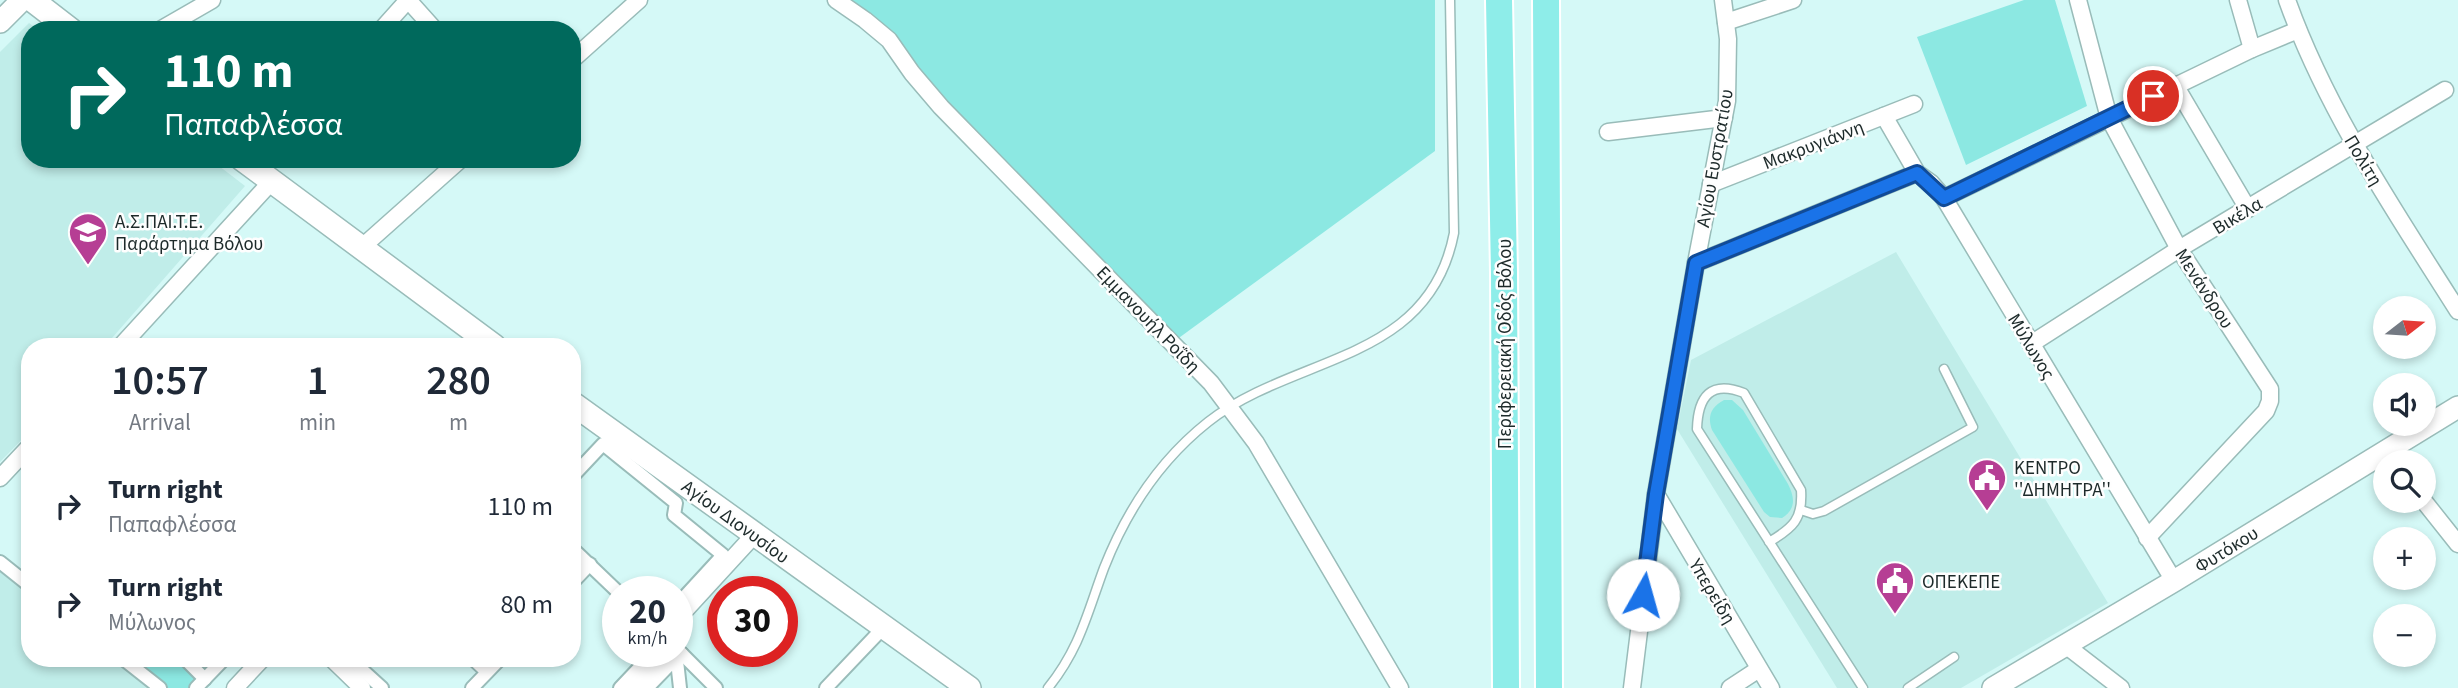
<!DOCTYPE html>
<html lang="en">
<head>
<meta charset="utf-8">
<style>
  :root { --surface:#fff; --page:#f6f6f7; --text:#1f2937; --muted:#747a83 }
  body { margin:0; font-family:"Source Sans 3",sans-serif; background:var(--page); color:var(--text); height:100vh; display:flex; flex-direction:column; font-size:26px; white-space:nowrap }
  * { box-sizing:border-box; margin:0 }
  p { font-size:23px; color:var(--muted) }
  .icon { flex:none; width:38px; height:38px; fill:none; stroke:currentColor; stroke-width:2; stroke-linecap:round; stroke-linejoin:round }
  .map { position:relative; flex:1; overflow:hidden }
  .sheet { position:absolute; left:21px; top:338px; width:560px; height:329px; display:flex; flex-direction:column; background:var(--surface); border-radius:28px; box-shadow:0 4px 10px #0003 }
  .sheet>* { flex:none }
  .top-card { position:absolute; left:21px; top:21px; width:560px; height:147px; border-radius:28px; box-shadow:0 4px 10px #0003; background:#00695c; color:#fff; overflow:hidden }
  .needle { width:46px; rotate:73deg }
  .fabs { position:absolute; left:2373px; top:296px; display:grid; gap:14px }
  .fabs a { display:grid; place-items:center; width:63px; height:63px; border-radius:50%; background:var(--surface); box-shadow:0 4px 10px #0003; font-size:35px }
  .speed { position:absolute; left:602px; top:576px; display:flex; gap:14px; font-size:35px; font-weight:700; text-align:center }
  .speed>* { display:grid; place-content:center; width:91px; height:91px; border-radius:50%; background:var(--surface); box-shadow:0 4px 10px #0003; line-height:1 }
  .speed small { font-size:18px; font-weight:400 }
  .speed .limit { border:10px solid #d22; background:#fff; color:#111 }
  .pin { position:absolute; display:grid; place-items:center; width:60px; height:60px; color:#fff; margin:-30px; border:4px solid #fff; border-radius:50%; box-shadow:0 2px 7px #0007 }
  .me { position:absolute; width:77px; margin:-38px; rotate:7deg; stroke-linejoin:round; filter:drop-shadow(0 0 5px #0008) }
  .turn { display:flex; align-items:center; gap:24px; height:147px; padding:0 28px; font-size:32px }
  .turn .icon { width:91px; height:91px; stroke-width:2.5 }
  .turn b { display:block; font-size:49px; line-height:60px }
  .eta { display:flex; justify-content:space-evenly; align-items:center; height:119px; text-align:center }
  .eta b { font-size:42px; font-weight:600; line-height:49px }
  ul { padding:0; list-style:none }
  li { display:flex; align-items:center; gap:21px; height:98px; padding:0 28px }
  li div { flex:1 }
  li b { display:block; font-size:26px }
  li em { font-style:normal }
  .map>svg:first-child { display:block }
</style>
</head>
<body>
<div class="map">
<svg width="2458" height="688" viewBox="0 0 2458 688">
  <rect width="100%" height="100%" fill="#d5f9f7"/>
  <g fill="#c0ede9">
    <polygon points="29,23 38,30 30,30 30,159 210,159 245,186 105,346 30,346 30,431 0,462 0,52"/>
    <polygon points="1896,252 2108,603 1961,688 1837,688 1677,429 1691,360"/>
    <polygon points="0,570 30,593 30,658 113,658 151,688 0,688"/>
  </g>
  <g fill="#8ce8e2">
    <polygon points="843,0 1435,0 1435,151 1176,340"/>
    <polygon points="2024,0 2055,0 2087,106 1966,165 1917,37"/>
    <path d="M 1724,400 L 1732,400 L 1743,410 L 1788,484 C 1795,498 1796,509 1782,518 L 1770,517 L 1764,512 L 1712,430 C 1707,416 1711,407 1724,400 Z"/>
    <polygon points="130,658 175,658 198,680 191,688 168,688"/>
  </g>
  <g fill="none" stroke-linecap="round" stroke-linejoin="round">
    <g stroke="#99bcb9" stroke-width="11">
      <g id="service">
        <polyline points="1801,510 1813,514 1824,511 1973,427 1944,369"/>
        <path d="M 1769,542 C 1793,528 1803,519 1801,490 L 1744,393 C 1711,380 1698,396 1697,429 L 1863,688"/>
        <path d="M 1048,688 C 1080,648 1087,614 1104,568 C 1126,512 1160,460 1208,422 C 1294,354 1429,364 1454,233 L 1450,0"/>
        <polyline points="1908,688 1954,657"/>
      </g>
    </g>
    <g stroke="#99bcb9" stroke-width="16">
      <g id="pedestrian">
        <polyline points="572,477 603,444 676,503 674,515 723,555 677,605"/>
        <polyline points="572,548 618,592"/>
        <polyline points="0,562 30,586"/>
        <polyline points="572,583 590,564"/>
        <polyline points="677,649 716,688"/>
        <polyline points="122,658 160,688"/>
        <polyline points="184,658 205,679"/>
        <polyline points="349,658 382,688"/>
        <polyline points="472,658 487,672"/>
        <polyline points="196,688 225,658"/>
        <polyline points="472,688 501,658"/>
        <polyline points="620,688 655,651"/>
        <polyline points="647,688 681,653"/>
        <polyline points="680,688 677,661 682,654"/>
        <polyline points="826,688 884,627"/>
      </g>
    </g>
    <g stroke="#99bcb9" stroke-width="19">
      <g id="minor">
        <polyline points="408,0 435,30"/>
        <polyline points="836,0 865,20 889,40 912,73 941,107 1211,383 1256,443 1400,688"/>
        <polyline points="2078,0 2109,118 2179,249 2270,389 2270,401 2266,411 2147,538"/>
        <polyline points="2238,0 2252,49"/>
        <path d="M 2287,0 C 2327,112 2395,211 2458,311"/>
        <polyline points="1726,22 1793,0"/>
        <polyline points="160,30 212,0"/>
        <polyline points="381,30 408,0"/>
        <polyline points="572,60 639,0"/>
        <polyline points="2175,85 2248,209"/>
        <polyline points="1884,116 1917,173 1931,183 1944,198 2174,581"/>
        <polyline points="1608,132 1724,118"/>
        <polyline points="1711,184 1914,104"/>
        <polyline points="1944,198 2252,49 2298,30"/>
        <polyline points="361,248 461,159"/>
        <polyline points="1696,263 1917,173"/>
        <polyline points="2031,344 2179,249 2445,90"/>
        <polyline points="121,346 271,182"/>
        <polyline points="0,478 30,446"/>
        <polyline points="1656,494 1771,688"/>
        <polyline points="2423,500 2458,544"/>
        <polyline points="677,619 755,534"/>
        <polyline points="2064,644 2121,688"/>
        <polyline points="331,658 362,688"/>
        <polyline points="235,688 263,658"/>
        <polyline points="635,688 662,660 664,651"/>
        <polyline points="1632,688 1656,494 1696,263 1727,101 1728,39 1723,0"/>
        <polyline points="1730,688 1759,669"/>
      </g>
    </g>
    <g stroke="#99bcb9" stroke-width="24">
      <g id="tertiary">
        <polyline points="0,22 22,0"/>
        <polyline points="1993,688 2174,581 2458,407"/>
      </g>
    </g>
    <g stroke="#99bcb9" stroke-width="26">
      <g id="secondary">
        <polyline points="32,0 71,30"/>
        <polyline points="242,159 494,346"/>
        <polyline points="572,403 969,688"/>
      </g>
    </g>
    <g stroke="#fff" stroke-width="30">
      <g id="primary">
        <polyline points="1499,0 1504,273 1506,688"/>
        <polyline points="1546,0 1549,688"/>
      </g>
    </g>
    <use href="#service" stroke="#fff" stroke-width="8"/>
    <use href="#pedestrian" stroke="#fff" stroke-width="12"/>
    <use href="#minor" stroke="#fff" stroke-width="16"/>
    <use href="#tertiary" stroke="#fff" stroke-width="21"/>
    <use href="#secondary" stroke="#fff" stroke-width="23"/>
    <use href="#primary" stroke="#8eede9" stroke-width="26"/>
  </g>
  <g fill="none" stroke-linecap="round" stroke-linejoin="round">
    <g stroke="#114b97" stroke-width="18">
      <polyline id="route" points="1643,595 1656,494 1696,263 1917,173 1944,198 2153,96"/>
    </g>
    <use href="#route" stroke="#1a73e8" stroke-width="12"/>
  </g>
  <defs>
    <g id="school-pin" transform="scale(2.0125)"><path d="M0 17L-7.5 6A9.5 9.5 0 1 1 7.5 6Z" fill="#b63e94" stroke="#fefefe"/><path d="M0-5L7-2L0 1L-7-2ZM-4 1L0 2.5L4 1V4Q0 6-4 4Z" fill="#fff"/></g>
    <g id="civic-pin" transform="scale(2.0125)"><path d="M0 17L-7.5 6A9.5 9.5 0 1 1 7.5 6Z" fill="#b63e94" stroke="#fefefe"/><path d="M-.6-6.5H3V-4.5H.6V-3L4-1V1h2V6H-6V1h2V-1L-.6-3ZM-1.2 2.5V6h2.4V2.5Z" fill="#fff"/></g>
  </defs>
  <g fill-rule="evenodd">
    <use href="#school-pin" x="88" y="232"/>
    <use href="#civic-pin" x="1987" y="478"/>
    <use href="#civic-pin" x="1895" y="581"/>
  </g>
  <g text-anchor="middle" stroke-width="5" stroke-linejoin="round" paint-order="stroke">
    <g font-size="19" fill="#1d2a2a" stroke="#fefefe">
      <text transform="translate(1813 144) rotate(-21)" y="7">Μακρυγιάννη</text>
      <text transform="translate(1714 158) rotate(-80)" y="7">Αγίου Ευστρατίου</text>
      <text transform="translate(2364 160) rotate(59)" y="7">Πολίτη</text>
      <text transform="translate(2237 215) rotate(-31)" y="7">Βικέλα</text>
      <text transform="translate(2205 288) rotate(57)" y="7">Μενάνδρου</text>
      <text transform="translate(1149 319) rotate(46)" y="7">Εμμανουήλ Ροΐδη</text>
      <text transform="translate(1504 344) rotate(-90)" y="7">Περιφερειακή Οδός Βόλου</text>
      <text transform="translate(2032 346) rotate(59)" y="7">Μύλωνος</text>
      <text transform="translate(736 521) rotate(36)" y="7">Αγίου Διονυσίου</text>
      <text transform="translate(2226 549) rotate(-32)" y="7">Φυτόκου</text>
      <text transform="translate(1713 591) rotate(59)" y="7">Υπερείδη</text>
    </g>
    <g font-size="19" fill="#1d2a2a" stroke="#fefefe" text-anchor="start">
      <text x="115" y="228">Α.Σ.ΠΑΙ.Τ.Ε.<tspan x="115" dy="22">Παράρτημα Βόλου</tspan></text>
      <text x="2014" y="474">ΚΕΝΤΡΟ<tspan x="2014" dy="22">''ΔΗΜΗΤΡΑ''</tspan></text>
      <text x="1922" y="588">ΟΠΕΚΕΠΕ</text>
    </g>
  </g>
</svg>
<div class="fabs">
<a><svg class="needle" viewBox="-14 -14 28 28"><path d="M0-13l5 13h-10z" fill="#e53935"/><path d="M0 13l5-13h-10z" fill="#747a83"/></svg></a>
<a><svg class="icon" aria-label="sound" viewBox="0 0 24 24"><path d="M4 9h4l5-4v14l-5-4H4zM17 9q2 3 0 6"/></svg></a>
<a><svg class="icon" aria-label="search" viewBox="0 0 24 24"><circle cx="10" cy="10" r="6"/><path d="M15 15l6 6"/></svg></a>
<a>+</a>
<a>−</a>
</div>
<div class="speed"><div>20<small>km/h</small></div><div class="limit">30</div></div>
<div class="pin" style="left:2153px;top:96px;background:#d93025"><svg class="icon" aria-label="arrive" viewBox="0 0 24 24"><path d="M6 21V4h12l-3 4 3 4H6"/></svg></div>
<svg class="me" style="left:1643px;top:595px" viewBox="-20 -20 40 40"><circle r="19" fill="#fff"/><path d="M0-13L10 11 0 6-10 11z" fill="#1a73e8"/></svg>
<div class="top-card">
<div class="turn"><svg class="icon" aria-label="right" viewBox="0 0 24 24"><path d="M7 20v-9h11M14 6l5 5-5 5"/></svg><div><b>110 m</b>Παπαφλέσσα</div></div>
</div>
<section class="sheet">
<div class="eta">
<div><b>10:57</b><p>Arrival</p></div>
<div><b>1</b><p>min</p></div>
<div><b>280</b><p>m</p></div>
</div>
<ul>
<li><svg class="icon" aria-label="right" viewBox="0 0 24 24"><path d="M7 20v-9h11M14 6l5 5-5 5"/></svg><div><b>Turn right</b><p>Παπαφλέσσα</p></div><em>110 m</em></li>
<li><svg class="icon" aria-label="right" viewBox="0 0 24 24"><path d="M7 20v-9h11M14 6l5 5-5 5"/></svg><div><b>Turn right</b><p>Μύλωνος</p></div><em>80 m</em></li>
</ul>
</section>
</div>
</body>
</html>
